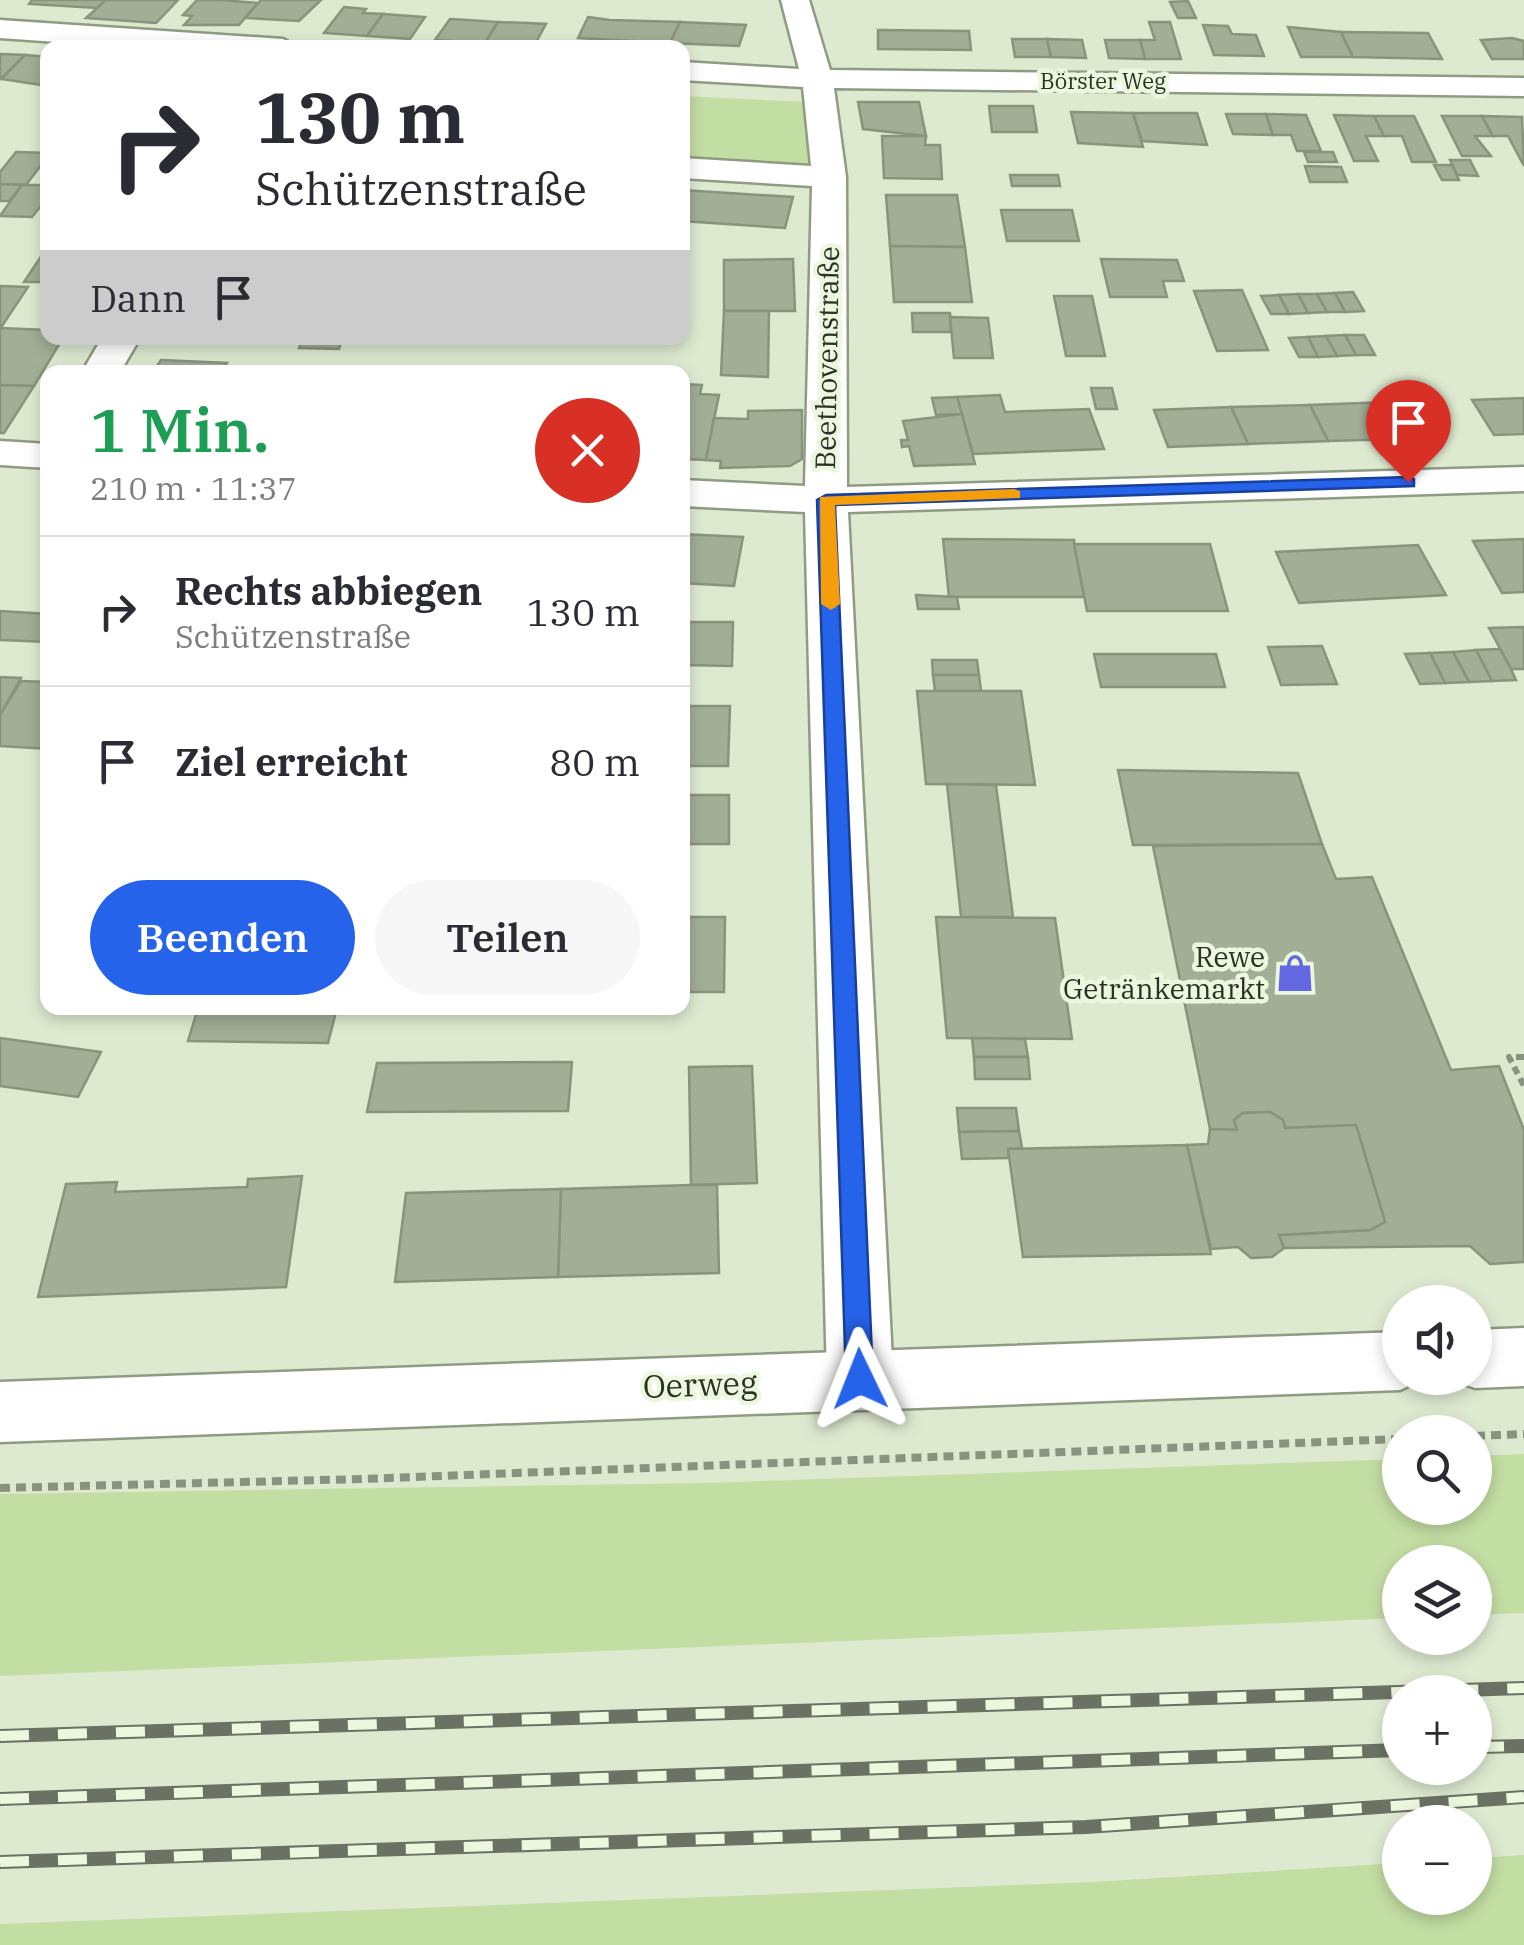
<!DOCTYPE html>
<html lang="de">
<head>
<meta charset="utf-8">
<style>
  :root { --surface:#fff; --page:#f7f7f7; --text:#2b2b33; --muted:#7c7c81; --line:#e1e1e2; --accent:#2563eb }
  body { margin:0; font-family:"IBM Plex Serif",serif; background:var(--page); color:var(--text); height:100vh; display:flex; flex-direction:column; font-size:38px; white-space:nowrap }
  * { box-sizing:border-box; margin:0 }
  p { font-size:32px; color:var(--muted) }
  .icon { flex:none; width:55px; height:55px; fill:none; stroke:currentColor; stroke-width:2; stroke-linecap:round; stroke-linejoin:round }
  .map { position:relative; flex:1; overflow:hidden }
  .side { position:absolute; left:40px; top:365px; width:650px; height:650px; display:flex; flex-direction:column; background:var(--surface); border-radius:20px; box-shadow:0 5px 15px #0003 }
  .side>* { flex:none }
  .banner { position:absolute; left:40px; top:40px; width:650px; height:305px; border-radius:20px; box-shadow:0 5px 15px #0003; background:#fff; color:var(--text); overflow:hidden }
  .fabs { position:absolute; left:1382px; top:1285px; display:grid; gap:20px }
  .fabs a { display:grid; place-items:center; width:110px; height:110px; border-radius:50%; background:var(--surface); box-shadow:0 5px 15px #0003; font-size:50px }
  .pin { position:absolute; display:grid; place-items:center; width:85px; height:85px; color:#fff; margin:-102px -42px; border-radius:50% 50% 50% 0; rotate:-45deg; box-shadow:0 0 10px #0007 }
  .pin .icon { rotate:45deg }
  .me { position:absolute; width:110px; margin:-55px; rotate:358deg; stroke-linejoin:round; filter:drop-shadow(0 0 8px #0008) }
  .turn { display:flex; align-items:center; gap:35px; height:210px; padding:0 50px; font-size:45px }
  .turn .icon { width:130px; height:130px; stroke-width:2.5 }
  .turn b { display:block; font-size:70px; line-height:85px }
  .then { display:flex; align-items:center; height:95px; padding:0 50px; background:#0003; gap:20px; font-size:38px }
  .round { display:grid; place-items:center; flex:none; width:105px; height:105px; border-radius:52px; background:var(--page) }
  .summary { display:flex; align-items:center; justify-content:space-between; height:170px; padding:0 50px }
  h1 { font-size:60px; font-weight:600; line-height:75px; color:#1e9e55 }
  .cta { display:flex; gap:20px; margin-top:auto; padding:20px 50px }
  .cta a { flex:1; height:115px; border-radius:60px; background:var(--accent); color:#fff; font-size:40px; font-weight:600; line-height:115px; text-align:center }
  .cta a+a { background:var(--page); color:var(--text) }
  ul { padding:0; list-style:none }
  li { display:flex; align-items:center; gap:30px; height:150px; padding:0 50px; border-top:2px solid var(--line) }
  li div { flex:1 }
  li b { display:block; font-size:38px }
  li em { font-style:normal }
  .map>svg:first-child { display:block }
</style>
</head>
<body>
<div class="map">
<svg width="1524" height="1945" viewBox="0 0 1524 1945">
  <rect width="100%" height="100%" fill="#deead0"/>
  <g fill="#c3dea3">
    <polygon points="683,96 805,102 812,168 683,159"/>
    <polygon points="1524,1454 1524,1613 1475,1615 1475,1562 1400,1562 1400,1618 0,1676 0,1494 706,1483 1400,1459 1400,1508 1475,1508 1475,1456"/>
    <polygon points="1524,1855 1524,1945 0,1945 0,1924 1093,1882 1400,1863 1400,1898 1475,1898 1475,1858"/>
  </g>
  <g fill="#a2ae95" stroke="#89947c" stroke-width="2.5">
    <polygon points="32,0 106,0 97,8 29,4"/>
    <polygon points="106,0 178,0 156,23 86,18"/>
    <polygon points="197,0 221,0 258,3 239,25 184,25 192,16 183,15"/>
    <polygon points="261,0 321,0 299,21 245,18"/>
    <polygon points="1188,1 1196,18 1178,18 1170,2"/>
    <polygon points="344,7 366,9 363,13 383,14 367,36 324,33"/>
    <polygon points="383,14 425,17 410,39 367,36"/>
    <polygon points="588,17 610,20 680,22 670,43 578,38"/>
    <polygon points="450,19 468,20 498,22 485,43 435,40"/>
    <polygon points="498,22 528,23 546,24 534,46 485,43"/>
    <polygon points="680,22 746,25 739,46 670,43"/>
    <polygon points="1149,22 1170,22 1181,59 1145,59 1140,40 1155,40"/>
    <polygon points="1203,25 1228,26 1232,34 1256,35 1264,56 1214,55"/>
    <polygon points="1288,27 1341,32 1353,57 1301,57"/>
    <polygon points="878,30 969,31 971,50 878,49"/>
    <polygon points="1341,32 1428,33 1442,59 1353,57"/>
    <polygon points="1512,38 1524,41 1524,59 1492,59 1481,40"/>
    <polygon points="1012,39 1047,39 1051,57 1015,57"/>
    <polygon points="1047,39 1082,40 1086,58 1051,57"/>
    <polygon points="1105,40 1140,40 1145,59 1109,58"/>
    <polygon points="0,54 25,55 1,79 0,79"/>
    <polygon points="25,55 48,57 48,86 1,79"/>
    <polygon points="858,102 919,102 926,136 863,129"/>
    <polygon points="989,106 1033,106 1037,132 992,132"/>
    <polygon points="1071,112 1133,113 1143,147 1078,143"/>
    <polygon points="1133,113 1197,113 1207,145 1142,141"/>
    <polygon points="1226,114 1266,114 1273,135 1233,134"/>
    <polygon points="1266,114 1306,115 1321,151 1297,151 1291,135 1273,135"/>
    <polygon points="1334,115 1374,116 1384,136 1366,136 1378,161 1354,161"/>
    <polygon points="1374,116 1414,116 1436,162 1412,162 1402,136 1384,136"/>
    <polygon points="1442,116 1482,116 1493,136 1475,136 1491,156 1462,156"/>
    <polygon points="1482,116 1522,117 1524,166 1508,136 1493,136"/>
    <polygon points="882,136 926,136 925,145 940,145 942,179 884,178"/>
    <polygon points="16,152 48,153 48,156 26,185 0,184 0,172"/>
    <polygon points="1304,152 1333,152 1337,162 1308,162"/>
    <polygon points="1450,160 1470,160 1478,176 1457,175"/>
    <polygon points="1434,165 1452,165 1459,180 1442,180"/>
    <polygon points="1305,166 1341,167 1347,182 1310,182"/>
    <polygon points="1010,175 1058,175 1060,186 1012,186"/>
    <polygon points="0,184 22,185 9,201 0,201"/>
    <polygon points="22,185 48,185 48,197 32,217 0,216"/>
    <polygon points="682,190 793,197 785,228 682,221"/>
    <polygon points="886,195 957,195 965,247 890,246"/>
    <polygon points="1001,210 1072,210 1079,241 1007,241"/>
    <polygon points="48,246 48,282 24,282"/>
    <polygon points="890,246 965,247 972,302 894,302"/>
    <polygon points="793,259 795,311 724,311 724,260"/>
    <polygon points="1101,259 1177,260 1184,281 1163,281 1167,297 1110,297"/>
    <polygon points="0,286 28,287 0,329"/>
    <polygon points="1242,290 1268,350 1217,351 1194,291"/>
    <polygon points="1353,292 1364,311 1345,312 1335,293"/>
    <polygon points="1335,293 1345,312 1327,312 1317,294"/>
    <polygon points="1298,294 1317,294 1327,312 1308,313"/>
    <polygon points="1298,294 1308,313 1289,314 1279,295"/>
    <polygon points="1279,295 1289,314 1271,314 1261,296"/>
    <polygon points="1054,296 1092,296 1105,356 1066,356"/>
    <polygon points="724,311 769,311 768,377 721,375"/>
    <polygon points="912,313 950,313 951,332 913,332"/>
    <polygon points="950,317 988,318 993,358 954,358"/>
    <polygon points="0,328 48,330 48,338 63,338 34,386 0,385"/>
    <polygon points="1345,335 1364,335 1375,355 1356,355"/>
    <polygon points="1345,335 1356,355 1337,356 1326,336"/>
    <polygon points="1326,336 1337,356 1318,357 1308,337"/>
    <polygon points="1308,337 1318,357 1299,357 1289,338"/>
    <polygon points="303,338 342,339 339,349 299,348"/>
    <polygon points="161,360 227,363 221,372 153,372"/>
    <polygon points="682,384 702,385 700,394 719,395 706,460 682,459"/>
    <polygon points="0,385 34,386 4,433 0,433"/>
    <polygon points="1091,388 1112,388 1117,409 1096,409"/>
    <polygon points="1000,395 1005,412 1089,409 1104,449 973,454 957,397"/>
    <polygon points="957,397 962,414 936,415 932,398"/>
    <polygon points="1524,398 1524,434 1494,435 1472,400"/>
    <polygon points="1415,401 1436,438 1328,441 1310,405"/>
    <polygon points="1310,405 1328,441 1248,444 1231,407"/>
    <polygon points="1231,407 1248,444 1168,447 1154,410"/>
    <polygon points="802,410 802,459 790,466 720,468 721,461 706,460 714,418 748,419 748,411"/>
    <polygon points="962,414 975,464 914,466 909,446 902,447 901,440 908,440 903,421"/>
    <polygon points="682,534 743,537 734,586 682,583"/>
    <polygon points="943,539 1074,540 1084,597 949,597"/>
    <polygon points="1524,539 1524,592 1502,593 1473,541"/>
    <polygon points="1074,544 1210,544 1228,611 1087,611"/>
    <polygon points="1418,545 1446,595 1299,603 1276,552"/>
    <polygon points="916,595 957,597 959,609 918,609"/>
    <polygon points="0,611 48,614 48,642 0,640"/>
    <polygon points="682,622 733,622 732,666 682,665"/>
    <polygon points="1524,627 1524,669 1511,669 1489,628"/>
    <polygon points="1322,646 1337,684 1281,685 1268,647"/>
    <polygon points="1500,649 1511,669 1516,680 1492,681 1476,650"/>
    <polygon points="1476,650 1492,681 1469,682 1453,652"/>
    <polygon points="1453,652 1469,682 1445,683 1430,653"/>
    <polygon points="1430,653 1445,683 1420,684 1405,654"/>
    <polygon points="1094,654 1216,654 1225,687 1101,687"/>
    <polygon points="932,660 977,660 979,675 933,675"/>
    <polygon points="933,675 979,675 981,691 935,691"/>
    <polygon points="0,677 21,678 0,715"/>
    <polygon points="21,681 48,682 48,749 0,746 0,715"/>
    <polygon points="917,691 1021,691 1035,785 926,784"/>
    <polygon points="682,706 730,706 728,766 682,766"/>
    <polygon points="1118,770 1298,773 1322,844 1133,845"/>
    <polygon points="947,784 996,785 1013,917 961,917"/>
    <rect x="682" y="795" width="47" height="49"/>
    <polygon points="1322,844 1336,879 1372,877 1451,1070 1499,1066 1524,1130 1524,1262 1490,1264 1470,1246 1284,1248 1279,1235 1370,1230 1385,1222 1356,1125 1285,1128 1283,1120 1270,1112 1243,1113 1234,1120 1237,1130 1210,1129 1153,846"/>
    <polygon points="682,917 725,917 724,992 682,992"/>
    <polygon points="936,917 1055,918 1072,1039 947,1038"/>
    <polygon points="198,1008 337,1008 328,1043 188,1041"/>
    <polygon points="0,1038 101,1052 78,1097 0,1086"/>
    <polygon points="972,1038 1025,1039 1028,1057 974,1057"/>
    <polygon points="974,1057 1028,1057 1030,1079 975,1079"/>
    <polygon points="572,1062 568,1111 367,1112 377,1063"/>
    <polygon points="752,1066 757,1183 691,1185 689,1067"/>
    <polygon points="957,1108 1016,1108 1019,1131 959,1132"/>
    <polygon points="1270,1112 1283,1120 1285,1128 1356,1125 1385,1222 1370,1230 1279,1235 1284,1248 1272,1257 1251,1258 1238,1247 1211,1249 1187,1145 1208,1144 1210,1129 1237,1130 1234,1120 1243,1113"/>
    <polygon points="1019,1131 1022,1148 1008,1149 1009,1158 962,1159 959,1132"/>
    <polygon points="1187,1145 1211,1254 1023,1257 1008,1149"/>
    <polygon points="302,1176 286,1287 38,1297 66,1184 117,1182 115,1192 247,1187 248,1179"/>
    <polygon points="691,1185 717,1185 719,1273 558,1277 561,1189"/>
    <polygon points="561,1189 558,1277 395,1282 406,1193"/>
  </g>
  <g fill="none" stroke-linecap="round" stroke-linejoin="round">
    <g stroke="#8f9b82" stroke-width="5">
      <g id="minor">
        <polygon points="781,0 809,0 830,70 1524,78 1524,96 834,88 846,177 847,487 1524,467 1524,491 848,512 893,1379 883,1400 860,1408 837,1400 827,1379 805,512 682,506 682,480 805,486 812,186 682,178 682,158 811,166 803,87 682,80 682,62 799,69"/>
        <polygon points="0,20 283,39 298,48 143,48 0,38"/>
        <polygon points="102,338 140,338 120,372 82,372"/>
        <polygon points="0,441 48,444 48,468 0,465"/>
      </g>
    </g>
    <g stroke="#8f9b82" stroke-width="5">
      <g id="secondary">
        <polygon points="1524,1328 1524,1386 1475,1388 1452,1380 1475,1378 1475,1330"/>
        <polygon points="1400,1332 1400,1378 1425,1378 1400,1390 0,1442 0,1382"/>
      </g>
    </g>
    <polyline stroke="#8a9380" stroke-width="6" stroke-dasharray="8 5" stroke-linecap="butt" points="1524,1057 1509,1057 1524,1086"/>
    <g stroke="#8a9380" stroke-width="8" stroke-dasharray="10 6" stroke-linecap="butt">
      <polyline points="1475,1436 1524,1434"/>
      <polyline points="0,1488 362,1479 1400,1439"/>
    </g>
    <use href="#minor" fill="#fff" fill-rule="evenodd"/>
    <use href="#secondary" fill="#fff" fill-rule="evenodd"/>
    <g stroke="#6b7263" stroke-width="14">
      <g id="rail">
        <polyline points="0,1736 1524,1688"/>
        <polyline points="1475,1747 1524,1746"/>
        <polyline points="0,1799 1400,1750"/>
        <polyline points="0,1862 1086,1827 1524,1797"/>
      </g>
    </g>
    <use href="#rail" stroke="#ecf8de" stroke-width="10" stroke-dasharray="29" stroke-linecap="butt"/>
  </g>
  <polygon fill="#2563eb" stroke="#184099" stroke-width="2.5" points="1408,477 1414,479 1414,486 835,505 873,1379 869,1388 860,1391 850,1388 846,1379 817,500 826,495"/>
  <polygon fill="#f59e0b" points="1014,489 1020,491 1020,498 835,505 840,604 831,610 821,604 820,497"/>
  <defs>
    <g id="shop-bare" transform="scale(3)"><path d="M-5-2.5h2.3a2.7 3.5 0 0 1 5.4 0H5L5.5 6h-11ZM-1.5-2.5h3a1.5 2.3 0 0 0-3 0Z" fill="#6368e1" stroke="#ecf8de" stroke-width="2.5" paint-order="stroke"/></g>
  </defs>
  <g fill-rule="evenodd">
    <use href="#shop-bare" x="1295" y="973"/>
  </g>
  <g text-anchor="middle" stroke-width="9" stroke-linejoin="round" paint-order="stroke">
    <g font-size="22" fill="#2c3127" stroke="#ecf8de">
      <text x="1103" y="89">Börster Weg</text>
    </g>
    <g font-size="28" fill="#2c3127" stroke="#ecf8de">
      <text transform="translate(827 358) rotate(-89)" y="10">Beethovenstraße</text>
    </g>
    <g font-size="28" fill="#2c3127" stroke="#ecf8de" text-anchor="end">
      <text x="1265" y="967">Rewe<tspan x="1265" dy="32">Getränkemarkt</tspan></text>
    </g>
    <g font-size="32" fill="#2c3127" stroke="#ecf8de">
      <text transform="translate(700 1385) rotate(-2)" y="11">Oerweg</text>
    </g>
  </g>
</svg>
<div class="fabs">
<a><svg class="icon" aria-label="sound" viewBox="0 0 24 24"><path d="M4 9h4l5-4v14l-5-4H4zM17 9q2 3 0 6"/></svg></a>
<a><svg class="icon" aria-label="search" viewBox="0 0 24 24"><circle cx="10" cy="10" r="6"/><path d="M15 15l6 6"/></svg></a>
<a><svg class="icon" aria-label="layers" viewBox="0 0 24 24"><path d="M12 4l9 5-9 5-9-5zM3 14l9 5 9-5"/></svg></a>
<a>+</a>
<a>−</a>
</div>
<div class="pin" style="left:1408px;top:482px;background:#d93025"><svg class="icon" aria-label="arrive" viewBox="0 0 24 24"><path d="M6 21V4h12l-3 4 3 4H6"/></svg></div>
<svg class="me" style="left:860px;top:1379px" viewBox="-20 -20 40 40"><path d="M0-17L14 15 0 8-14 15z" fill="#2563eb" stroke="#fff" stroke-width="4"/></svg>
<div class="banner">
<div class="turn"><svg class="icon" aria-label="right" viewBox="0 0 24 24"><path d="M7 20v-9h11M14 6l5 5-5 5"/></svg><div><b>130 m</b>Schützenstraße</div></div>
<div class="then">Dann<svg class="icon" aria-label="arrive" viewBox="0 0 24 24"><path d="M6 21V4h12l-3 4 3 4H6"/></svg></div>
</div>
<section class="side">
<div class="summary"><div><h1>1 Min.</h1><p>210 m · 11:37</p></div><a class="round" style="background:#d93025;color:#fff"><svg class="icon" aria-label="close" viewBox="0 0 24 24"><path d="M6 6l12 12M18 6L6 18"/></svg></a></div>
<ul>
<li><svg class="icon" aria-label="right" viewBox="0 0 24 24"><path d="M7 20v-9h11M14 6l5 5-5 5"/></svg><div><b>Rechts abbiegen</b><p>Schützenstraße</p></div><em>130 m</em></li>
<li><svg class="icon" aria-label="arrive" viewBox="0 0 24 24"><path d="M6 21V4h12l-3 4 3 4H6"/></svg><div><b>Ziel erreicht</b></div><em>80 m</em></li>
</ul>
<div class="cta"><a>Beenden</a><a>Teilen</a></div>
</section>
</div>
</body>
</html>
